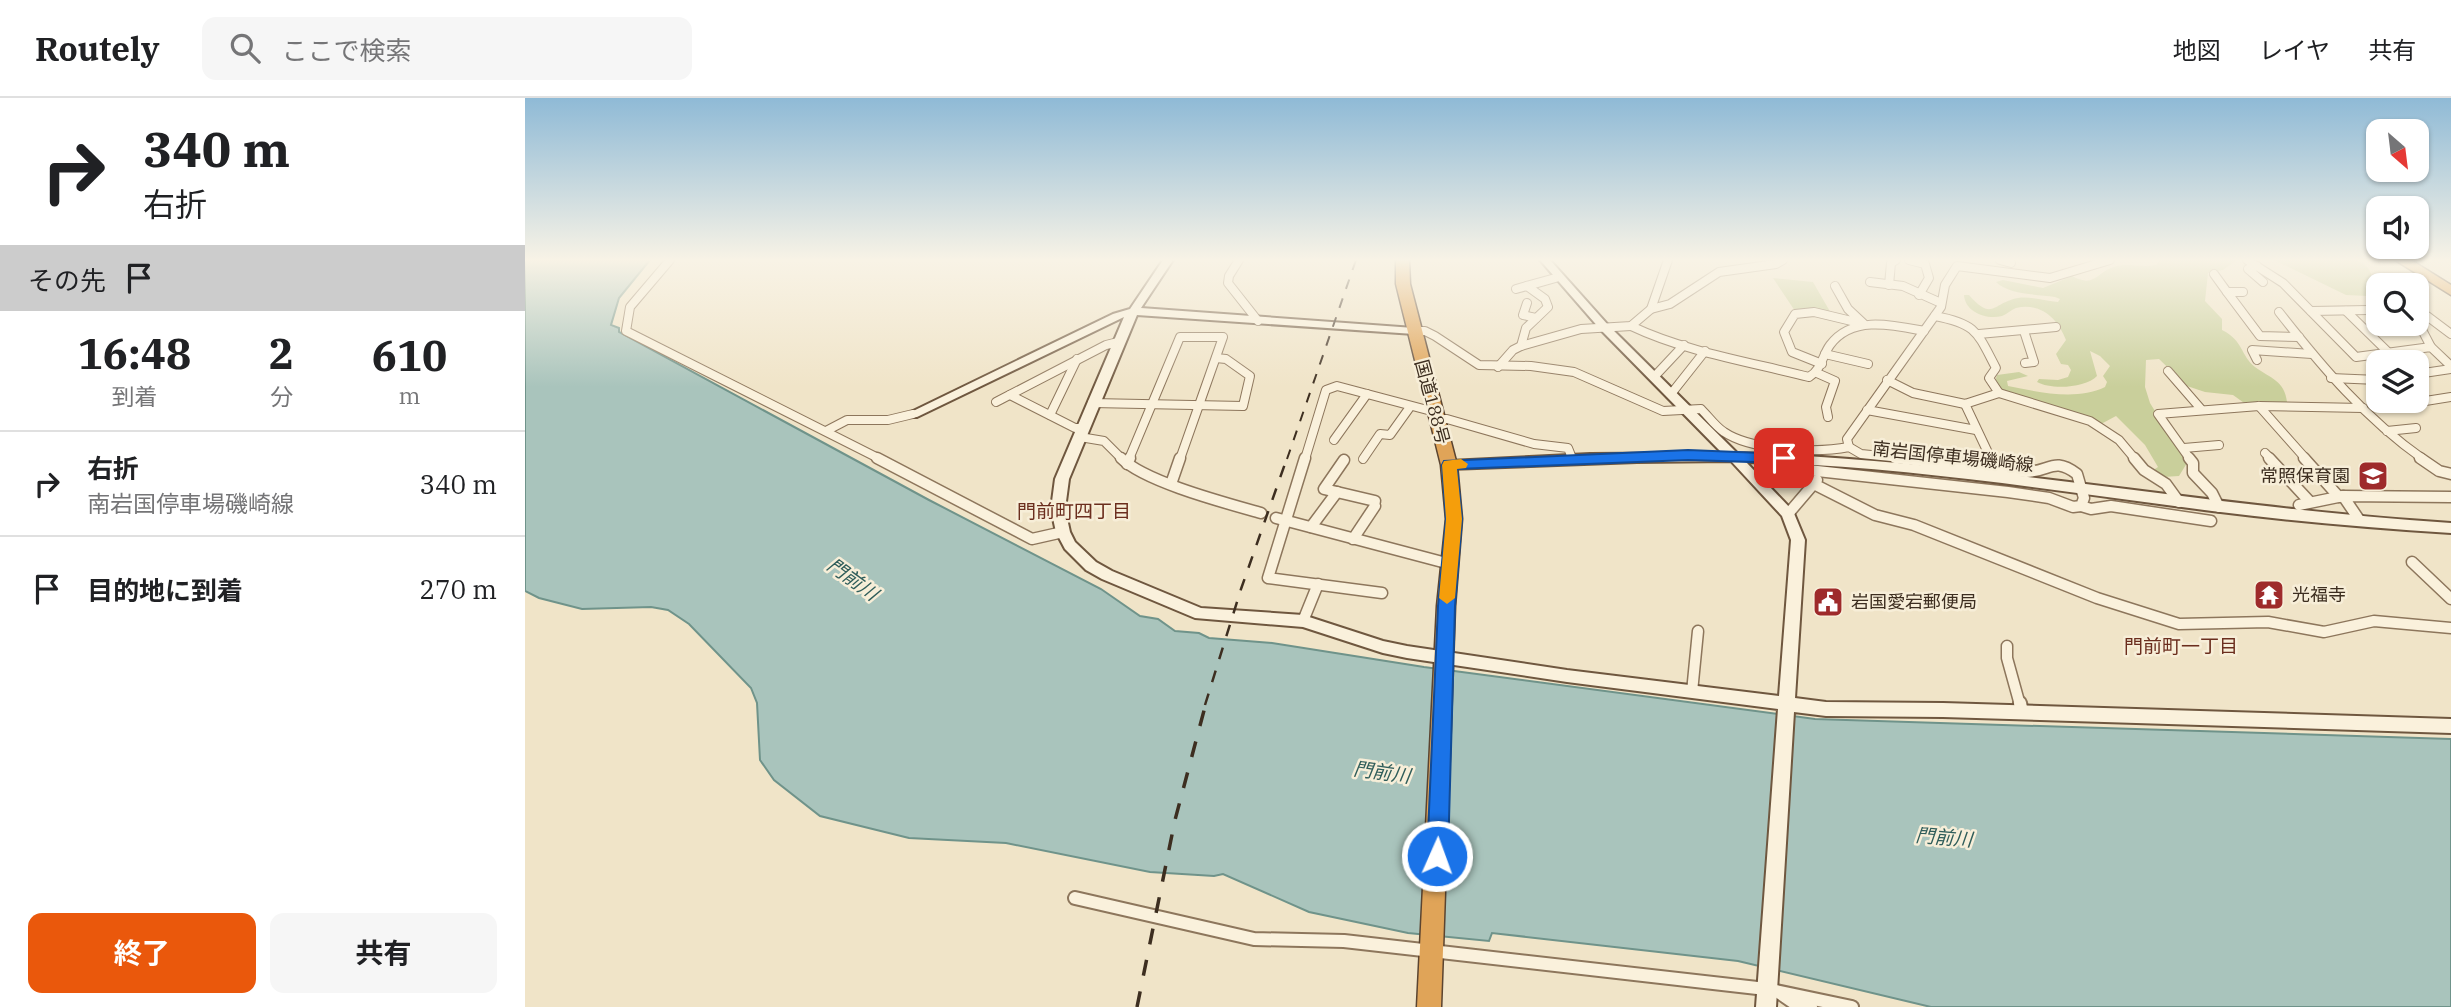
<!DOCTYPE html>
<html lang="ja">
<head>
<meta charset="utf-8">
<style>
  :root { --surface:#fff; --page:#f6f6f6; --text:#202124; --muted:#757577; --line:#e0e0e0; --accent:#ea580c }
  body { margin:0; font-family:"IBM Plex Serif","Noto Sans JP",serif; background:var(--page); color:var(--text); height:100vh; display:flex; flex-direction:column; font-size:26px; white-space:nowrap }
  * { box-sizing:border-box; margin:0 }
  p { font-size:23px; color:var(--muted) }
  .icon { flex:none; width:38px; height:38px; fill:none; stroke:currentColor; stroke-width:2; stroke-linecap:round; stroke-linejoin:round }
  .map { position:relative; flex:1; overflow:hidden }
  .sheet { display:flex; flex-direction:column; background:var(--surface); width:525px }
  .sheet>* { flex:none }
  .top-card { background:#fff; color:var(--text); overflow:hidden }
  .needle { width:46px; rotate:152deg }
  .tools { position:absolute; left:1841px; top:21px; display:grid; gap:14px }
  .tools a { display:grid; place-items:center; width:63px; height:63px; border-radius:14px; background:var(--surface); box-shadow:0 2px 5px #0004; font-size:35px }
  .pin { position:absolute; display:grid; place-items:center; width:60px; height:60px; color:#fff; margin:-30px; border-radius:14px; box-shadow:0 4px 10px #0006 }
  .me { position:absolute; width:77px; margin:-38px; rotate:2deg; stroke-linejoin:round; filter:drop-shadow(0 0 5px #0008) }
  .turn { display:flex; align-items:center; gap:24px; height:147px; padding:0 28px; font-size:32px }
  .turn .icon { width:91px; height:91px; stroke-width:2.5 }
  .turn b { display:block; font-size:49px; line-height:60px }
  .then { display:flex; align-items:center; height:66px; padding:0 28px; background:#0003; gap:14px; font-size:26px }
  .eta { display:flex; justify-content:space-evenly; align-items:center; height:119px; text-align:center }
  .eta b { font-size:42px; font-weight:700; line-height:49px }
  .cta { display:flex; gap:14px; margin-top:auto; padding:14px 28px }
  .cta a { flex:1; height:80px; border-radius:14px; background:var(--accent); color:#fff; font-size:28px; font-weight:700; line-height:80px; text-align:center }
  .cta a+a { background:var(--page); color:var(--text) }
  ul { padding:0; list-style:none }
  li { display:flex; align-items:center; gap:21px; height:105px; padding:0 28px; border-top:2px solid var(--line) }
  li div { flex:1 }
  li b { display:block; font-size:26px }
  li em { font-style:normal }
  header { display:flex; align-items:center; gap:42px; box-sizing:border-box; height:98px; padding:0 35px; background:var(--surface); border-bottom:2px solid var(--line) }
  header strong { font-size:33px }
  nav { display:flex; gap:38px; margin-inline-start:auto; font-size:24px }
  .search { width:490px; height:63px; background:var(--page); display:flex; align-items:center; gap:18px; box-sizing:border-box; padding:0 24px; border-radius:14px; color:var(--muted); font-size:26px }
  main { display:flex; flex:1; min-height:0 }
  .map>svg:first-child { display:block }
</style>
</head>
<body>
<header>
<strong>Routely</strong>
<div class="search"><svg class="icon" aria-label="search" viewBox="0 0 24 24"><circle cx="10" cy="10" r="6"/><path d="M15 15l6 6"/></svg>ここで検索</div>
<nav><a>地図</a><a>レイヤ</a><a>共有</a></nav>
</header>
<main>
<section class="sheet">
<div class="top-card">
<div class="turn"><svg class="icon" aria-label="right" viewBox="0 0 24 24"><path d="M7 20v-9h11M14 6l5 5-5 5"/></svg><div><b>340 m</b>右折</div></div>
<div class="then">その先<svg class="icon" aria-label="arrive" viewBox="0 0 24 24"><path d="M6 21V4h12l-3 4 3 4H6"/></svg></div>
</div>
<div class="eta">
<div><b>16:48</b><p>到着</p></div>
<div><b>2</b><p>分</p></div>
<div><b>610</b><p>m</p></div>
</div>
<ul>
<li><svg class="icon" aria-label="right" viewBox="0 0 24 24"><path d="M7 20v-9h11M14 6l5 5-5 5"/></svg><div><b>右折</b><p>南岩国停車場磯崎線</p></div><em>340 m</em></li>
<li><svg class="icon" aria-label="arrive" viewBox="0 0 24 24"><path d="M6 21V4h12l-3 4 3 4H6"/></svg><div><b>目的地に到着</b></div><em>270 m</em></li>
</ul>
<div class="cta"><a>終了</a><a>共有</a></div>
</section>
<div class="map">
<svg width="1926" height="909" viewBox="0 0 1926 909">
  <rect width="100%" height="100%" fill="#f0e4c8"/>
  <g fill="#c9cf9b">
    <path d="M 1635,162 L 1712,162 L 1698,172 L 1683,175 L 1680,203 L 1697,221 L 1697,232 C 1719,243 1715,257 1730,269 C 1745,280 1760,283 1762,304 L 1722,307 L 1708,297 L 1680,294 L 1662,288 L 1634,261 L 1621,262 L 1620,289 L 1625,305 L 1662,365 L 1654,378 L 1638,379 L 1627,373 L 1633,369 L 1620,347 L 1591,318 L 1576,326 L 1481,295 L 1470,284 L 1472,277 L 1494,274 L 1503,278 L 1482,283 L 1483,288 C 1514,294 1551,303 1580,289 L 1582,284 L 1578,278 L 1585,268 L 1575,258 L 1565,253 L 1572,278 C 1561,290 1526,292 1512,284 L 1514,281 L 1533,282 L 1543,279 L 1546,272 L 1543,267 L 1536,266 L 1531,256 L 1541,242 C 1533,221 1516,204 1491,210 C 1486,212 1482,216 1477,218 C 1461,222 1440,214 1439,197 L 1444,197 C 1468,224 1467,205 1493,200 C 1505,198 1521,203 1533,204 L 1535,201 L 1530,199 C 1512,196 1484,197 1471,184 L 1478,182 L 1518,190 L 1547,178 C 1571,191 1571,173 1592,168 C 1605,165 1617,170 1631,167 Z"/>
    <path d="M 1749,162 L 1830,162 C 1845,167 1847,175 1849,189 L 1843,198 L 1821,197 Z"/>
    <polygon points="1248,180 1288,184 1307,217 1270,213"/>
  </g>
  <polygon fill="#a9c4bc" stroke="#6f938a" stroke-width="2" points="0,162 125,162 94,200 86,227 94,230 94,234 404,402 576,491 615,518 633,521 650,533 674,535 684,540 747,545 899,569 1290,621 1926,641 1926,909 1406,909 1213,863 967,835 964,843 883,835 784,814 698,776 689,778 625,774 481,745 384,740 295,718 249,682 235,662 232,605 226,590 164,526 143,512 126,509 57,511 14,500 0,493"/>
  <g fill="none" stroke-linecap="round" stroke-linejoin="round">
    <g stroke="#8d765c" stroke-width="10">
      <g id="street-far2">
        <polyline points="145,162 105,209 101,233 355,361"/>
        <polyline points="714,162 704,178 703,185 733,223"/>
        <polyline points="1384,162 1400,166 1404,180 1394,197"/>
        <polyline points="1475,162 1486,165"/>
        <polyline points="1722,162 1758,185 1831,259 1906,249 1926,268"/>
        <polyline points="1732,168 1723,171 1738,184"/>
        <polyline points="1689,176 1702,194 1718,194"/>
        <polyline points="1345,184 1378,188 1416,205"/>
        <polyline points="1364,187 1366,165 1371,162"/>
        <polyline points="991,191 1034,179"/>
        <polyline points="1702,194 1735,238 1774,239"/>
        <polyline points="1002,205 998,217 1011,220"/>
        <polyline points="1126,211 1143,162"/>
        <polyline points="1786,213 1843,212"/>
        <polyline points="1821,213 1863,254"/>
        <path d="M 1754,214 C 1797,269 1841,321 1898,361"/>
        <polyline points="1902,218 1926,236"/>
        <polyline points="1894,226 1906,249"/>
        <path d="M 1106,228 C 1161,254 1225,264 1284,279 C 1297,271 1297,258 1305,247 C 1327,217 1368,227 1399,233"/>
        <path d="M 889,233 L 900,233 L 910,238 L 954,267 L 1006,268 L 1049,274 L 1138,313 L 1176,311 C 1183,318 1191,329 1199,334 C 1227,353 1293,355 1324,349 L 1336,356 L 1386,361"/>
        <polyline points="1499,233 1509,264 1500,265"/>
        <polyline points="1454,236 1531,229"/>
        <polyline points="996,248 1001,230 1023,209 1020,201 1002,188"/>
        <polyline points="1300,256 1343,266"/>
        <polyline points="1732,262 1727,252 1787,256"/>
        <polyline points="1297,266 1267,254 1259,234 1270,216 1289,214 1339,226 1323,211 1310,188"/>
        <polyline points="973,269 988,252 996,248 1056,231 1106,228 1126,211 1145,206 1194,174 1251,166 1258,162"/>
        <polyline points="1643,273 1676,311"/>
        <polyline points="1292,275 1310,283 1301,309 1303,319"/>
        <polyline points="1892,276 1926,271"/>
        <polyline points="1129,279 1159,247"/>
        <polyline points="1806,280 1853,282"/>
        <path d="M 1362,282 L 1388,295 L 1440,306 L 1474,295 L 1464,280 L 1471,270 C 1452,234 1452,226 1410,218"/>
        <polyline points="1474,295 1565,323 1594,342 1610,361"/>
        <polyline points="1146,296 1180,253"/>
        <polyline points="485,297 550,330 558,330"/>
        <polyline points="1884,303 1888,305 1926,299"/>
        <polyline points="471,304 581,247 593,244"/>
        <polyline points="567,305 718,308 725,278 701,261 691,260"/>
        <polyline points="1440,306 1466,361"/>
        <polyline points="1734,308 1781,361"/>
        <polyline points="1342,312 1451,332"/>
        <polyline points="525,317 552,261"/>
        <polyline points="912,321 922,321 1009,346 1043,350 1047,360"/>
        <polyline points="301,333 322,322 363,322 388,316"/>
        <polyline points="1862,333 1891,330"/>
        <polyline points="555,339 579,343 597,361"/>
        <polyline points="809,342 842,296"/>
        <polyline points="1324,349 1322,341 1416,209 1420,187 1432,168 1525,180 1585,162"/>
        <polyline points="1659,350 1694,347"/>
        <polyline points="1740,355 1746,361"/>
        <polyline points="604,361 655,239 698,239 655,361"/>
        <polyline points="780,361 801,292 812,288 910,314"/>
        <polyline points="838,361 855,336 865,337 885,309"/>
        <polyline points="1665,361 1633,316 1734,308 1838,310"/>
      </g>
    </g>
    <g stroke="#8d765c" stroke-width="13">
      <g id="street-far1">
        <polyline points="352,360 507,441 538,434"/>
        <path d="M 596,360 C 620,384 701,405 736,415"/>
        <polyline points="780,360 743,480 857,495"/>
        <polyline points="1466,360 1470,369"/>
        <polyline points="1609,360 1619,372 1641,386 1654,404"/>
        <polyline points="1664,360 1668,365 1668,375 1687,395 1694,409"/>
        <polyline points="1744,360 1785,404"/>
        <polyline points="1779,360 1814,399"/>
        <polyline points="1895,360 1914,373 1926,376"/>
        <polyline points="819,362 799,391 850,403"/>
        <polyline points="602,366 605,360"/>
        <path d="M 1256,369 L 1483,394 L 1524,400 L 1548,409 L 1556,408 L 1559,400 L 1552,376 C 1528,358 1525,374 1501,374 C 1458,373 1413,364 1370,360"/>
        <polyline points="1259,371 1350,417 1389,427 1572,500 1654,526 1743,524 1799,534 1849,523 1926,530"/>
        <polyline points="646,386 655,360"/>
        <polyline points="1774,407 1818,398"/>
        <polyline points="1556,408 1566,411 1586,408 1686,423"/>
        <polyline points="1263,416 1292,382"/>
        <polyline points="751,420 925,466"/>
        <polyline points="1835,423 1818,398 1926,399"/>
        <polyline points="786,429 812,394"/>
        <polyline points="828,441 850,408"/>
        <polyline points="1887,464 1926,501"/>
        <polyline points="778,523 793,486"/>
        <polyline points="1482,548 1482,560 1495,607"/>
        <polyline points="1167,594 1173,533"/>
      </g>
    </g>
    <g stroke="#8d765c" stroke-width="16">
      <g id="street">
        <polyline points="1495,605 1497,614"/>
        <polyline points="550,800 729,841 819,843 1241,891 1327,909"/>
        <polyline points="1255,895 1268,904 1286,909"/>
      </g>
    </g>
    <g stroke="#6f573f" stroke-width="4">
      <path id="secondary" d="M 638,162 L 648,162 L 616,210 L 889,230 L 895,233 L 889,236 L 612,217 L 544,381 L 540,411 L 545,434 L 550,444 L 571,464 L 587,473 L 676,510 L 778,517 L 858,543 L 882,548 L 1042,572 L 1254,598 L 1266,442 L 1257,418 L 1206,363 L 1112,364 L 924,371 L 918,367 L 924,363 L 1065,356 L 1197,355 L 1075,231 L 1015,162 L 1025,162 L 1083,227 L 1212,355 C 1451,362 1687,410 1926,425 L 1926,435 C 1846,430 1767,423 1687,413 C 1533,393 1378,368 1221,364 L 1268,413 L 1280,442 L 1270,600 L 1301,604 L 1418,605 L 1926,621 L 1926,635 L 1418,619 L 1301,618 L 1269,614 L 1251,909 L 1231,909 L 1253,611 L 1042,584 L 882,560 L 858,555 L 778,529 L 670,520 L 577,481 L 561,472 L 540,451 L 531,434 L 526,411 L 530,381 L 599,219 L 392,319 L 384,319 L 382,316 L 588,216 L 605,211 Z"/>
    </g>
    <g stroke="#5b4430" stroke-width="3">
      <g id="highway">
        <polygon points="871,162 884,162 885,186 932,367 937,421 930,508 916,909 892,909 912,508 921,421 916,367 871,186"/>
        <polygon points="1870,162 1886,162 1926,187 1926,197"/>
      </g>
    </g>
    <use href="#street-far2" stroke="#faf1dc" stroke-width="8"/>
    <use href="#street-far1" stroke="#faf1dc" stroke-width="10"/>
    <use href="#street" stroke="#faf1dc" stroke-width="12"/>
    <use href="#secondary" fill="#faf1dc" fill-rule="evenodd"/>
    <use href="#highway" fill="#e0a458" fill-rule="evenodd"/>
    <polyline stroke="#3d2e20" stroke-width="2" stroke-dasharray="10 10" stroke-linecap="butt" points="762,361 831,162"/>
    <polyline stroke="#3d2e20" stroke-width="2.5" stroke-dasharray="12 12" stroke-linecap="butt" points="680,607 716,491 762,360"/>
    <polyline stroke="#3d2e20" stroke-width="3.5" stroke-dasharray="16 16" stroke-linecap="butt" points="612,909 650,722 681,605"/>
  </g>
  <linearGradient id="sky" x2="0" y2="1"><stop stop-color="#8fbad6"/><stop offset="0.56" stop-color="#f8f3e6"/><stop offset="1" stop-color="#f8f3e6" stop-opacity="0"/></linearGradient>
  <rect width="1926" height="289" fill="url(#sky)"/>
  <polygon fill="#1a73e8" stroke="#114b97" stroke-width="2" points="1163,352 1259,356 1266,360 1259,365 1163,362 932,371 937,421 930,508 923,758 920,764 912,767 905,764 902,758 913,508 921,421 917,367 919,363"/>
  <polygon fill="#f59e0b" points="936,361 943,366 941,370 932,371 937,421 930,500 922,506 914,500 921,421 917,367 919,363"/>
  <defs>
    <g id="school-square" transform="scale(1.575)"><rect x="-9" y="-9" width="18" height="18" rx="4" fill="#9e2a2b" stroke="#f7eed8"/><path d="M0-5L7-2L0 1L-7-2ZM-4 1L0 2.5L4 1V4Q0 6-4 4Z" fill="#fff"/></g>
    <g id="temple-square" transform="scale(1.575)"><rect x="-9" y="-9" width="18" height="18" rx="4" fill="#9e2a2b" stroke="#f7eed8"/><path d="M0-6L5-2H3V0L6.5 2.5H4V6H1.5V3h-3V6H-4V2.5H-6.5L-3 0V-2H-5Z" fill="#fff"/></g>
    <g id="civic-square" transform="scale(1.575)"><rect x="-9" y="-9" width="18" height="18" rx="4" fill="#9e2a2b" stroke="#f7eed8"/><path d="M-.6-6.5H3V-4.5H.6V-3L4-1V1h2V6H-6V1h2V-1L-.6-3ZM-1.2 2.5V6h2.4V2.5Z" fill="#fff"/></g>
  </defs>
  <g fill-rule="evenodd">
    <use href="#school-square" x="1848" y="378"/>
    <use href="#temple-square" x="1744" y="497"/>
    <use href="#civic-square" x="1303" y="504"/>
  </g>
  <g text-anchor="middle" stroke-width="5" stroke-linejoin="round" paint-order="stroke">
    <g font-size="18" fill="#3d2e20" stroke="#f7eed8">
      <text transform="translate(907 304) rotate(75)" y="6">国道188号</text>
      <text transform="translate(1428 359) rotate(6)" y="6">南岩国停車場磯崎線</text>
    </g>
    <g font-size="18" fill="#3d2e20" stroke="#f7eed8" text-anchor="start">
      <text x="1825" y="384" text-anchor="end">常照保育園</text>
      <text x="1767" y="503">光福寺</text>
      <text x="1326" y="510">岩国愛宕郵便局</text>
    </g>
    <g font-size="19" fill="#6b2e1e" stroke="#f7eed8">
      <text x="549" y="420">門前町四丁目</text>
      <text x="1656" y="555">門前町一丁目</text>
    </g>
    <g font-size="19" font-style="italic" fill="#2f5d5a" stroke="#f7eed8">
      <text transform="translate(328 481) rotate(36)" y="7">門前川</text>
      <text transform="translate(857 674) rotate(8)" y="7">門前川</text>
      <text transform="translate(1419 739) rotate(5)" y="7">門前川</text>
    </g>
  </g>
</svg>
<div class="tools">
<a><svg class="needle" viewBox="-14 -14 28 28"><path d="M0-13l5 13h-10z" fill="#e53935"/><path d="M0 13l5-13h-10z" fill="#757577"/></svg></a>
<a><svg class="icon" aria-label="sound" viewBox="0 0 24 24"><path d="M4 9h4l5-4v14l-5-4H4zM17 9q2 3 0 6"/></svg></a>
<a><svg class="icon" aria-label="search" viewBox="0 0 24 24"><circle cx="10" cy="10" r="6"/><path d="M15 15l6 6"/></svg></a>
<a><svg class="icon" aria-label="layers" viewBox="0 0 24 24"><path d="M12 4l9 5-9 5-9-5zM3 14l9 5 9-5"/></svg></a>
</div>
<div class="pin" style="left:1259px;top:360px;background:#d93025"><svg class="icon" aria-label="arrive" viewBox="0 0 24 24"><path d="M6 21V4h12l-3 4 3 4H6"/></svg></div>
<svg class="me" style="left:912px;top:758px" viewBox="-20 -20 40 40"><circle r="17" fill="#1a73e8" stroke="#fff" stroke-width="3"/><path d="M0-11L8 9 0 5-8 9z" fill="#fff"/></svg>
</div>
</main>
</body>
</html>
